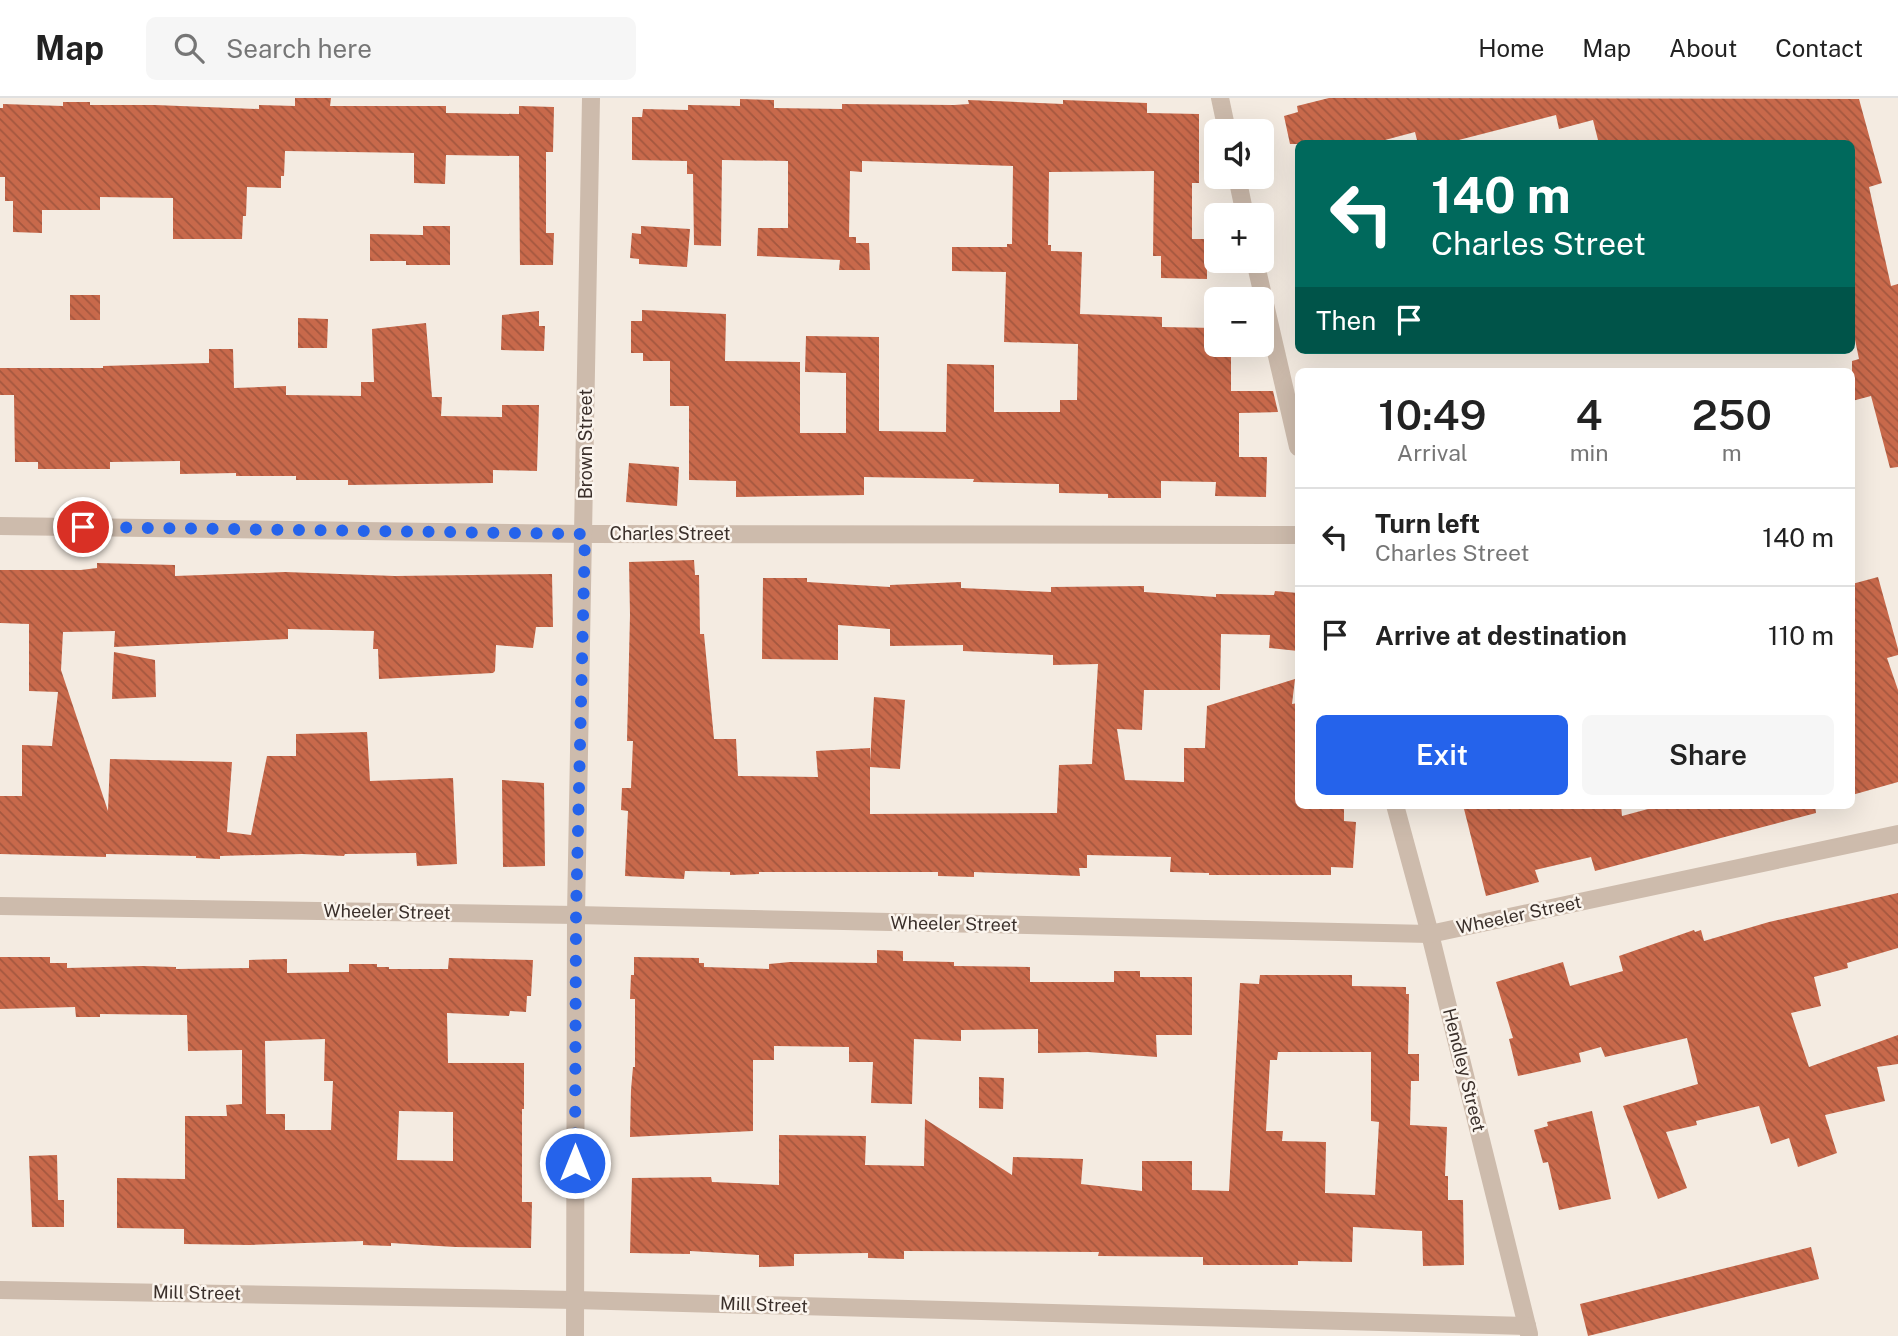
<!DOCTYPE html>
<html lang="en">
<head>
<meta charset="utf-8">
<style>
  :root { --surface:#fff; --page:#f6f6f6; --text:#222; --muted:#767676; --line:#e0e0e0; --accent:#2563eb }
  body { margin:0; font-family:"Public Sans",sans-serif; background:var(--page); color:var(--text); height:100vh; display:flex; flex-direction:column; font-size:26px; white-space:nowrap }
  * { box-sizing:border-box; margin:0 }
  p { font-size:23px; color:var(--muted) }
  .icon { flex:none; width:38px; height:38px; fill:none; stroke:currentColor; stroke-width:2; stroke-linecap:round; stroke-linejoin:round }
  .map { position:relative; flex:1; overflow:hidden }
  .side { position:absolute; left:1295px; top:270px; width:560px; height:441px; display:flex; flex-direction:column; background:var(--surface); border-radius:10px; box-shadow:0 7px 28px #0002 }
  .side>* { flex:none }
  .guide { position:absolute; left:1295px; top:42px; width:560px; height:214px; border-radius:10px; box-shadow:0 7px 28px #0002; background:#00695c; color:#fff; overflow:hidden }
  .tools { position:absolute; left:1204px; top:21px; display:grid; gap:14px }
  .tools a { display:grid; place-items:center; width:70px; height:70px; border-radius:10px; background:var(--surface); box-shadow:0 7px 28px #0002; font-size:35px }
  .pin { position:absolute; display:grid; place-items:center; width:60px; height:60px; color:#fff; margin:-30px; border:4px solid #fff; border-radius:50%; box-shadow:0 2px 7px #0007 }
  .me { position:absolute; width:77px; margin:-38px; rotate:0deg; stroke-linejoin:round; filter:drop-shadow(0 0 5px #0008) }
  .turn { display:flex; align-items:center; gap:24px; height:147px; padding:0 21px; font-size:32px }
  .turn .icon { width:91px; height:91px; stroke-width:2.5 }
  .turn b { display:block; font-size:49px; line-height:60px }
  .then { display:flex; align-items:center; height:66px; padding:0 21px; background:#0003; gap:14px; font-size:26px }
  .eta { display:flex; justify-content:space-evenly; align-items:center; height:119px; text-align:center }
  .eta b { font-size:42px; font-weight:600; line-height:49px }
  .primary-button { display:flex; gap:14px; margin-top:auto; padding:14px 21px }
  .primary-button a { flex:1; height:80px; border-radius:10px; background:var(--accent); color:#fff; font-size:28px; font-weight:600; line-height:80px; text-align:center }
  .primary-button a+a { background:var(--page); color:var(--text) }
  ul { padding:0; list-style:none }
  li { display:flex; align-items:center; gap:21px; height:98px; padding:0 21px; border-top:2px solid var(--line) }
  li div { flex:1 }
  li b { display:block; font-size:26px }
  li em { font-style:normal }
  header { display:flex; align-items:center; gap:42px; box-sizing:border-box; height:98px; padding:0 35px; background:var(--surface); border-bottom:2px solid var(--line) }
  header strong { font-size:33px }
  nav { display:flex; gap:38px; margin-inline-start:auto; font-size:24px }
  .search { width:490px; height:63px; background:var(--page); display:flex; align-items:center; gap:18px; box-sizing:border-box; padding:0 24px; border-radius:10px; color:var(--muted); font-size:26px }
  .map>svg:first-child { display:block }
</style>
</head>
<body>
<header>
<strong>Map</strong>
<div class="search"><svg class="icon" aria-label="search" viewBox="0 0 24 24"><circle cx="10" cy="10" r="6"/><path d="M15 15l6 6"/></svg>Search here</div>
<nav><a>Home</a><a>Map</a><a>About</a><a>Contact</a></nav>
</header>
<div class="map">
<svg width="1898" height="1238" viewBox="0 0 1898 1238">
  <defs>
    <pattern id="building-back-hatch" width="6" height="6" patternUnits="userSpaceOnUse" patternTransform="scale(1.75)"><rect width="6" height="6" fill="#c8694b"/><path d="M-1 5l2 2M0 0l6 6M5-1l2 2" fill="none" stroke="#a4573f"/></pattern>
  </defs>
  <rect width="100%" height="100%" fill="#f4ebe1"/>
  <g fill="url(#building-back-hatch)" fill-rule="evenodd">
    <polygon points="295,0 331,0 330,8 446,8 446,15 519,16 519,8 554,9 553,54 546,54 546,135 554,135 553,167 520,167 519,58 446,57 445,86 414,85 414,55 285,53 284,78 281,78 281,90 247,89 246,118 243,118 242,141 173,141 173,100 100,99 100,112 42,112 42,135 13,134 13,103 5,103 5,79 0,79 0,10 3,10 3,6 63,8 63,4 90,4 90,7 155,7 259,11 259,7 295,8"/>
    <polygon points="1329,0 1859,1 1882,85 1869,89 1891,188 1898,186 1898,369 1890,370 1871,298 1852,303 1852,263 1859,261 1852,227 1852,46 1599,46 1593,22 1559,31 1556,17 1443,46 1418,46 1415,34 1370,46 1290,46 1284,18 1298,14 1297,8"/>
    <polygon points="740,1 774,2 774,10 842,11 842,6 954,7 969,6 968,2 1063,6 1063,2 1090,3 1147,5 1147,15 1199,16 1199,85 1192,85 1192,141 1207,141 1207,181 1161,180 1161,158 1153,158 1154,73 1049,74 1048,147 1051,147 1051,153 1082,154 1080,216 1162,219 1162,229 1216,230 1216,247 1231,247 1231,293 1273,293 1278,314 1239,315 1239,359 1267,359 1266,399 1215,398 1216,384 1161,383 1161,400 1108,400 1108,396 1059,395 1059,386 973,384 974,381 864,379 864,397 736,399 736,383 689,382 689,308 670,308 670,263 643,263 643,255 631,255 631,223 642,223 642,212 726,216 725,263 800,264 800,335 846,335 846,275 805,274 806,238 879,239 879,333 946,334 947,266 994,267 994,314 1060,314 1060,302 1077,302 1078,246 1004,244 1006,174 952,173 952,149 1007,149 1007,146 1012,146 1013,68 862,63 862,74 850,73 849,139 856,139 856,145 869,145 870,172 839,172 840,162 757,158 758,130 788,130 788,63 722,62 721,148 694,147 693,76 687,76 687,63 632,62 632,19 642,19 643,11 688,12 688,7 740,8"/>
    <polygon points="423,128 450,128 450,167 406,167 406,163 370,163 370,136 423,137"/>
    <polygon points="641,128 690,131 687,169 639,166 639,161 630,160 632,135 641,136"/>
    <rect x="70" y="197" width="30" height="25"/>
    <polygon points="539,213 539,228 545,228 544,253 501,252 502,217"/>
    <polygon points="298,220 328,221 327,250 298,250"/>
    <polygon points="426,225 432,299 442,299 441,318 502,319 502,307 539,307 537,373 493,372 493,385 348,387 348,382 296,382 296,378 236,378 236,375 180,376 180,363 110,364 110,371 38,371 38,364 15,364 14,297 0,297 0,270 103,270 103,268 209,265 209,251 233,251 234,290 286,288 286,297 361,298 361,284 374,284 372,231"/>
    <polygon points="629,365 679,369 677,408 626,404"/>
    <polygon points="694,462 695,477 699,477 700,536 704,536 714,641 736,641 738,678 818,679 816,653 870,650 870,664 874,599 905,602 900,671 870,669 870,716 1057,715 1059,667 1092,666 1098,566 1053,567 1053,557 963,553 963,547 890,548 890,531 838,527 838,562 762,561 763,480 807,480 807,484 890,489 890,487 961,484 961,490 1051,494 1051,489 1144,488 1144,494 1216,499 1216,496 1274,497 1275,493 1298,495 1298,553 1269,550 1270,537 1221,536 1220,592 1144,592 1142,632 1117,631 1125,682 1184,684 1184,650 1205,650 1207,608 1295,581 1292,606 1298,605 1298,707 1344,707 1344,723 1356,724 1353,770 1331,769 1331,777 1209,777 1209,775 1170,774 1171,759 1087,757 1087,770 1079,770 1080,778 974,774 974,779 938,778 938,774 759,774 759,776 730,777 730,774 685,773 684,781 625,778 628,713 621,712 622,690 631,690 633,643 627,643 630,517 629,464"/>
    <polygon points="97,465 175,467 175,478 285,474 395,478 552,476 553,529 536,529 533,550 496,547 495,573 493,575 379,581 378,551 373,551 374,533 288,531 288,541 114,549 115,533 63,534 61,572 108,713 110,661 232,664 227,734 251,737 267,658 296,658 296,636 367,634 370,683 453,680 457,766 417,768 416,755 345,756 344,758 302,756 220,758 220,761 196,760 196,758 106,756 106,759 0,756 0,698 22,698 22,647 52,648 58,594 29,593 29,526 0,525 0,472 81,472 97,470"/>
    <polygon points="1878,479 1898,551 1898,557 1887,560 1898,592 1898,684 1852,697 1852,486"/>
    <polygon points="114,554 155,562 156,599 112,601"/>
    <polygon points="502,682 544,685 545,768 503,769"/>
    <polygon points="1463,707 1621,707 1622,718 1663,707 1815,707 1816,715 1595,773 1591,759 1535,772 1539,784 1486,798"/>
    <polygon points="1898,795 1898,850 1847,865 1848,870 1814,879 1821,908 1791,915 1809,969 1898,937 1898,966 1877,969 1885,1003 1825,1017 1837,1055 1798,1069 1789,1040 1771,1046 1759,1008 1696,1023 1697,1027 1666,1034 1687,1090 1658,1101 1623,1008 1698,986 1687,940 1605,959 1601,949 1579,955 1581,964 1518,978 1509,941 1513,940 1496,884 1563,864 1570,888 1623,873 1619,858 1694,832 1695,834 1701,832 1704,843 1769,824"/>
    <polygon points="877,852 903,853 903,863 954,864 954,868 1030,869 1030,884 1114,884 1114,873 1140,873 1140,879 1192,879 1192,937 1156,937 1157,959 1088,954 1038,955 1038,931 961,932 961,943 914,941 912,1006 871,1005 873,964 849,964 849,949 774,948 774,962 753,962 753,1033 630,1039 631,992 633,969 635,969 635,901 630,901 631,877 634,877 634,859 699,860 699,865 704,865 704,869 769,871 769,866 790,864 877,865"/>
    <path d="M 0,859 L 50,859 L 50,865 L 67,865 L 67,870 L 142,868 L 176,869 L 176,871 L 249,870 L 249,862 L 287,861 L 287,875 L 349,874 L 349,866 L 377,866 L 377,869 L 389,869 L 389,871 L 448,871 L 449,860 L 533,862 L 531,898 L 527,898 L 526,914 L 510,913 L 509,918 L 447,915 L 448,965 L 524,965 L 524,1011 L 522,1011 L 522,1104 L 532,1104 L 531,1150 L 455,1149 L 391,1145 L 391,1148 L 363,1147 L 363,1143 L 250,1147 L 184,1146 L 184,1131 L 117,1130 L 117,1080 L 185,1081 L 185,1018 L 227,1018 L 226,1007 L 242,1006 L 242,952 L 188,953 L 187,917 L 100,916 L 100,919 L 76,919 L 75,909 L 0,911 ZM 325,941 L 324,983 L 333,983 L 331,1032 L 285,1032 L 285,1016 L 266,1016 L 265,943 ZM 399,1013 L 453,1014 L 453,1063 L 397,1062 Z"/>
    <path d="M 1260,877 L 1352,877 L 1352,888 L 1406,889 L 1406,896 L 1409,896 L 1408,956 L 1419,956 L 1419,983 L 1411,983 L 1410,1027 L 1447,1029 L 1445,1078 L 1448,1078 L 1448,1102 L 1463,1102 L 1464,1167 L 1423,1168 L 1422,1133 L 1353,1129 L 1352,1164 L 1298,1163 L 1298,1167 L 1203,1167 L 1203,1159 L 1098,1158 L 1099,1154 L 904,1153 L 904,1161 L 868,1160 L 868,1155 L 794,1156 L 794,1168 L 759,1169 L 759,1157 L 690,1153 L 690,1156 L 630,1155 L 632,1080 L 711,1079 L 712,1084 L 779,1087 L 779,1037 L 866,1038 L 865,1067 L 924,1068 L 925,1021 L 1012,1077 L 1013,1059 L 1083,1061 L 1081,1086 L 1142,1093 L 1142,1063 L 1192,1063 L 1192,1092 L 1229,1093 L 1240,885 L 1259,886 ZM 1278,954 L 1371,954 L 1371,1023 L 1379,1024 L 1375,1097 L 1325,1095 L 1326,1044 L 1282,1043 L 1283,1033 L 1266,1033 L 1270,962 L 1277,962 Z"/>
    <polygon points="979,979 1004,980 1003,1011 979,1010"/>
    <polygon points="1592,1013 1611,1101 1559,1112 1548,1064 1543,1065 1534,1032 1548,1028 1547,1024"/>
    <polygon points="57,1057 58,1102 64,1102 64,1129 32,1129 29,1058"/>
    <polygon points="1811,1149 1819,1181 1588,1238 1580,1206"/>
  </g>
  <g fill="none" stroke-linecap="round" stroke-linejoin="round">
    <g stroke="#cdbbac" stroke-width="18">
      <polyline points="1220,0 1227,33"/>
      <polyline points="1237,79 1245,117"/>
      <polyline points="1255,163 1298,349"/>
      <polyline points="0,428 585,436 1298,437"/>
      <polyline points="1395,707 1430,836 1529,1236"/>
      <polyline points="0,808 576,817 1430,836 1898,736"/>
      <polyline points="0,1192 575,1202 1527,1228"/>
      <polyline points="575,1238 576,817 591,0"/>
    </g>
  </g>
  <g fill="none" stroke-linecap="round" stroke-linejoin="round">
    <polyline stroke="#2563eb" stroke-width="12" stroke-dasharray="0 21.6" points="83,429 585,436 576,817 575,1065"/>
  </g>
  <g text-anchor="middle" stroke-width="5" stroke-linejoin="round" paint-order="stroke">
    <g font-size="18" fill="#3b302b" stroke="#fbf5ee">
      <text transform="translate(586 346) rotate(-90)" y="6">Brown Street</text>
      <text x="670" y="442">Charles Street</text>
      <text transform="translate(387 814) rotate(1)" y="6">Wheeler Street</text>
      <text transform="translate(1519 817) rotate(-12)" y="6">Wheeler Street</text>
      <text transform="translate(954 826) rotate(1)" y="6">Wheeler Street</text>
      <text transform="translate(1464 972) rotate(76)" y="6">Hendley Street</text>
      <text transform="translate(197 1195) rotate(1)" y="6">Mill Street</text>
      <text transform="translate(764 1207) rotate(2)" y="6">Mill Street</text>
    </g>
  </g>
</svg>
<div class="tools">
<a><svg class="icon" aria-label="sound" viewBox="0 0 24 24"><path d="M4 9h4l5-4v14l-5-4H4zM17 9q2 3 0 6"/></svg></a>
<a>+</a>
<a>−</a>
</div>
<div class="pin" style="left:83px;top:429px;background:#d93025"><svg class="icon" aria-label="arrive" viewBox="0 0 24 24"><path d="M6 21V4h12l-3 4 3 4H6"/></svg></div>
<svg class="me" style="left:575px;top:1065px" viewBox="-20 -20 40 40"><circle r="17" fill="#2563eb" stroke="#fff" stroke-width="3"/><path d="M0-11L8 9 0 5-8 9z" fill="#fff"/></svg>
<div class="guide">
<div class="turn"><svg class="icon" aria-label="left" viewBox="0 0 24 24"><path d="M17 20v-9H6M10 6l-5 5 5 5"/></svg><div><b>140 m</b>Charles Street</div></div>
<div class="then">Then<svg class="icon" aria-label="arrive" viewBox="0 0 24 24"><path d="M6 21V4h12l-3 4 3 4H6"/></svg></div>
</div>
<section class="side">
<div class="eta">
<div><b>10:49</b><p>Arrival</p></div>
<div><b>4</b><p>min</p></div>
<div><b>250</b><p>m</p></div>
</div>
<ul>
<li><svg class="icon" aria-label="left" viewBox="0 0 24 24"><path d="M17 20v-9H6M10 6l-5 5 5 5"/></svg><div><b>Turn left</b><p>Charles Street</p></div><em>140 m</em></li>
<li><svg class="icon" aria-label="arrive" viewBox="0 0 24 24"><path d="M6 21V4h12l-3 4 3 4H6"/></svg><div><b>Arrive at destination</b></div><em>110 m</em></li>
</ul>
<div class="primary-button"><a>Exit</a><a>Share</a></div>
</section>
</div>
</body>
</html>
